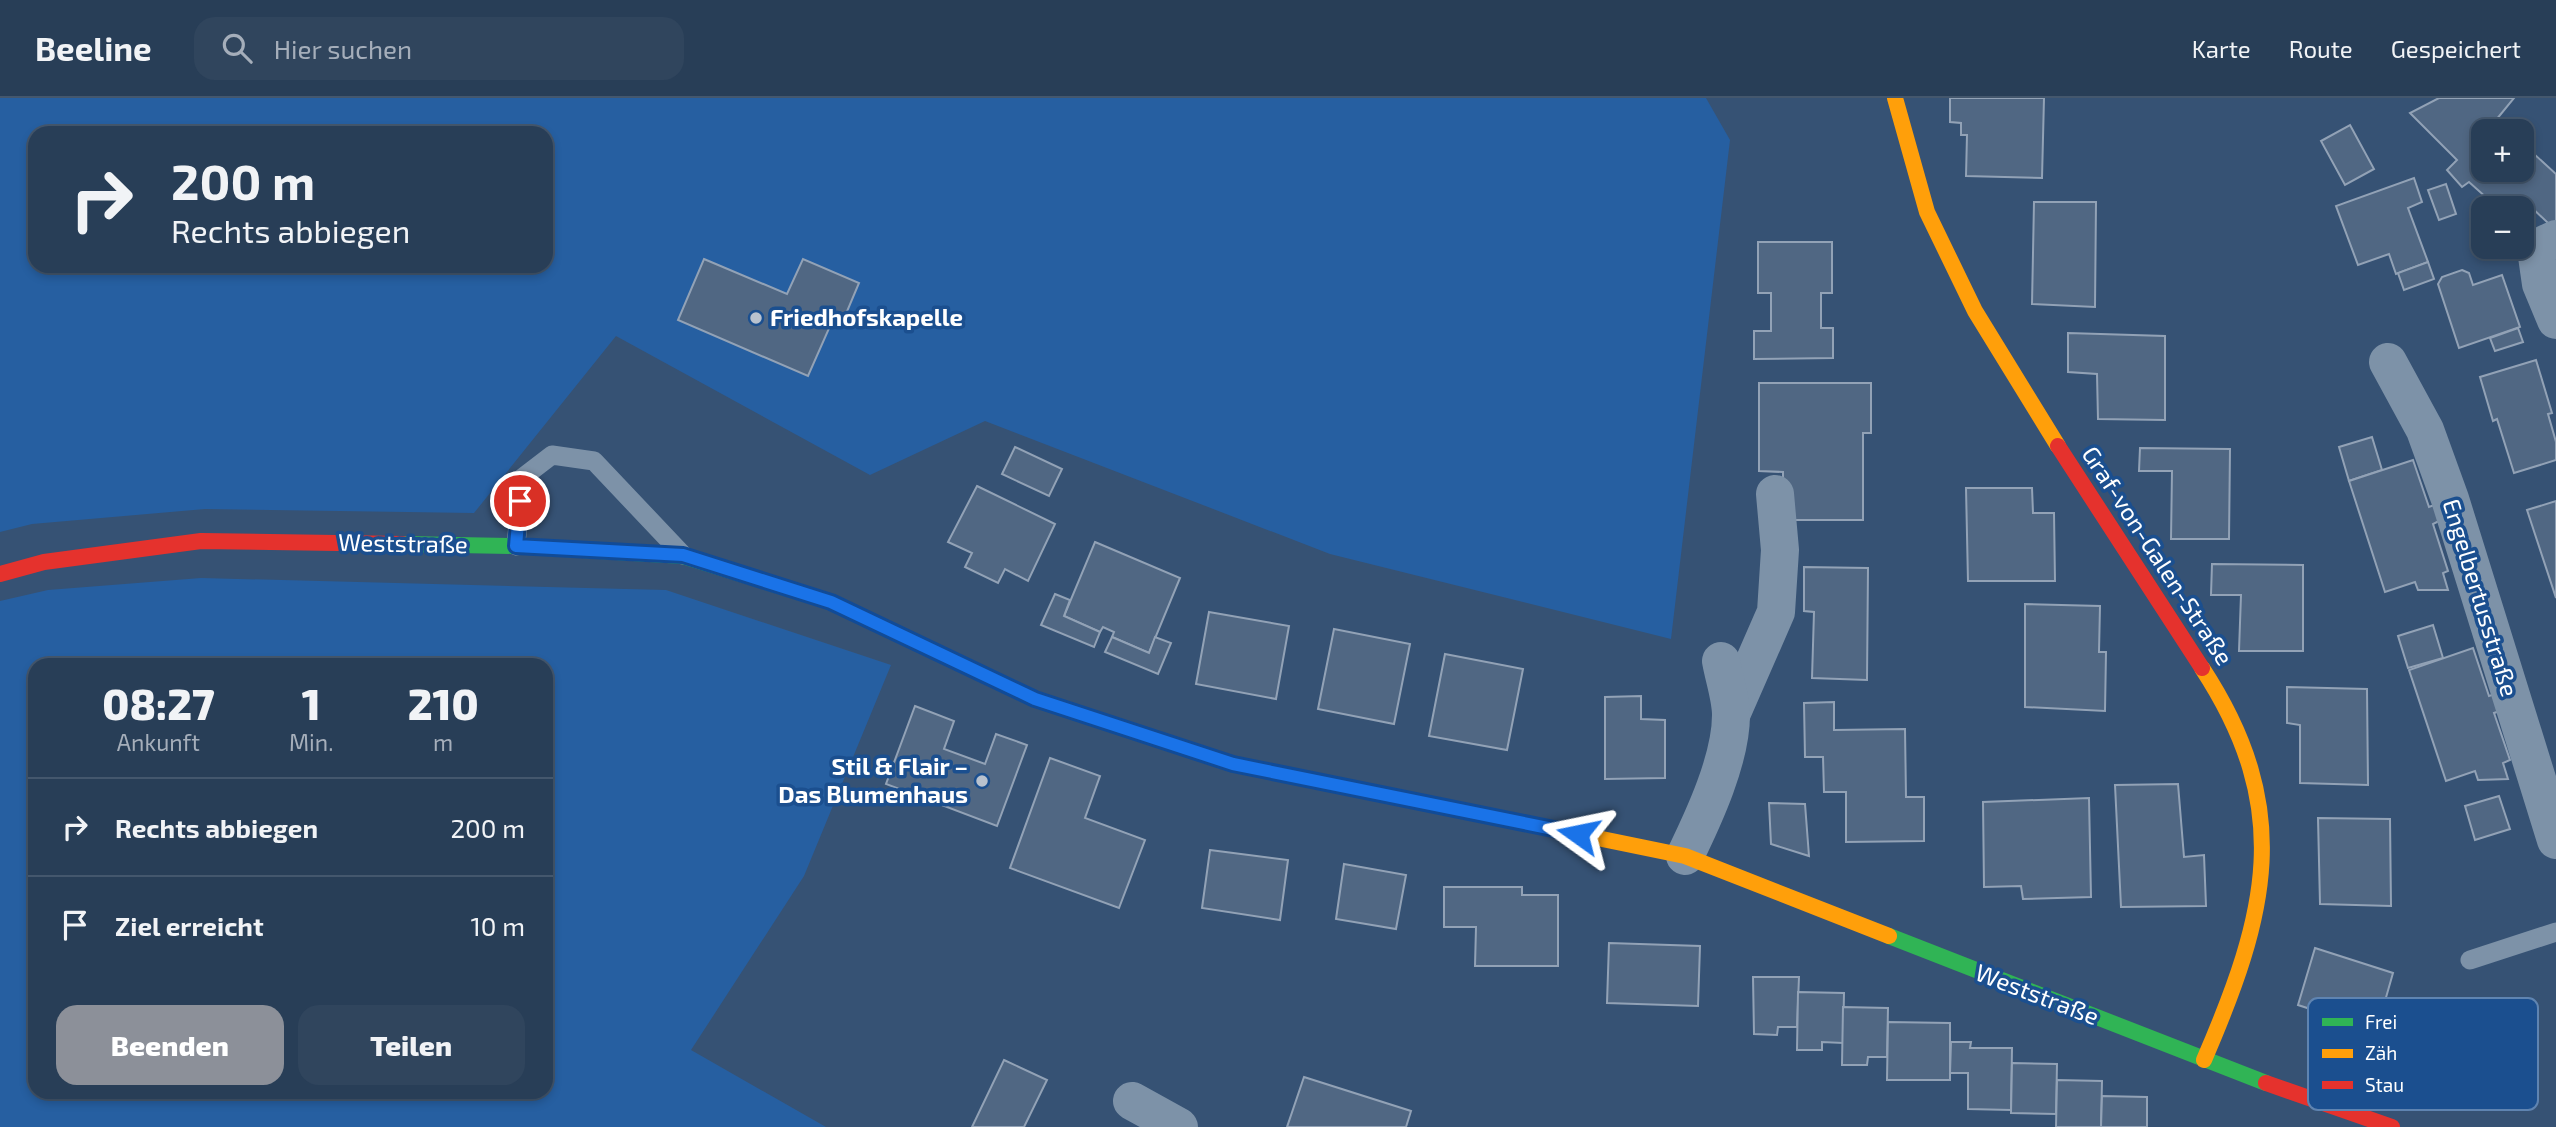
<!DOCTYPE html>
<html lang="de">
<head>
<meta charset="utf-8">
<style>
  :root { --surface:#283e57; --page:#30455d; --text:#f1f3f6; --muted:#a5aeba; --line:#44576d; --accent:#8c9099 }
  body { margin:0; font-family:"Exo 2",sans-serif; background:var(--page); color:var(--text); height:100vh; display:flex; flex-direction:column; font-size:26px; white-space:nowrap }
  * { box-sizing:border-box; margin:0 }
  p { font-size:23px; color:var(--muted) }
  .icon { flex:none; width:38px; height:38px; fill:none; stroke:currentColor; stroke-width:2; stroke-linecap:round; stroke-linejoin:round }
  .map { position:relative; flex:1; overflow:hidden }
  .details { position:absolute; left:28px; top:560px; width:525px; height:441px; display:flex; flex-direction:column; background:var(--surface); border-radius:21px; box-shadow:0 4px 10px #0003,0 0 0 2px var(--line) }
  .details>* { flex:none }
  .hud { position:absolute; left:28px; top:28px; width:525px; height:147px; border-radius:21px; box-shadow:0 4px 10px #0003,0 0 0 2px var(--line); background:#283e57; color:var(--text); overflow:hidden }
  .controls { position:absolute; left:2471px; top:21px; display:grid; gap:14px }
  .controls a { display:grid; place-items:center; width:63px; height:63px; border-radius:14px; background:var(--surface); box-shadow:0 4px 10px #0003,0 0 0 2px var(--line); font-size:35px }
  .pin { position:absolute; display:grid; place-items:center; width:60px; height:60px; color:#fff; margin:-30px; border:4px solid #fff; border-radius:50%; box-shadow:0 2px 7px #0007 }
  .me { position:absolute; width:77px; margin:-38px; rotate:282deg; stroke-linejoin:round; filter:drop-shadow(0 0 5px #0008) }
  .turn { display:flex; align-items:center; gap:24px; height:147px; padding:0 28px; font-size:32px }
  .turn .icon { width:91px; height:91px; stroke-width:2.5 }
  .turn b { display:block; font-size:49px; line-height:60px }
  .eta { display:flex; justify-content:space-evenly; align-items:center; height:119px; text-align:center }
  .eta b { font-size:42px; font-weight:800; line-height:49px }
  .primary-button { display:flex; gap:14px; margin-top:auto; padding:14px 28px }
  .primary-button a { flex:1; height:80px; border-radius:21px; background:var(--accent); color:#fff; font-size:28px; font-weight:800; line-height:80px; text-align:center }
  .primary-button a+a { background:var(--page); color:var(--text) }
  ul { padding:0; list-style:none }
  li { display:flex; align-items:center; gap:21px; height:98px; padding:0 28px; border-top:2px solid var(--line) }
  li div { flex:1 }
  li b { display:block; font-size:26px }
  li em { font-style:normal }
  header { display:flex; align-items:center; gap:42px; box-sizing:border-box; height:98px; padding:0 35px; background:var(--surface); border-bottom:2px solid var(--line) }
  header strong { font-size:33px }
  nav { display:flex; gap:38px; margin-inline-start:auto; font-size:24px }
  .search { width:490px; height:63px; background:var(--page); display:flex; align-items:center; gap:18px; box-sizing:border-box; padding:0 24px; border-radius:21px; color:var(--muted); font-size:26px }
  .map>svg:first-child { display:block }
</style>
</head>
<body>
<header>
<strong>Beeline</strong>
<div class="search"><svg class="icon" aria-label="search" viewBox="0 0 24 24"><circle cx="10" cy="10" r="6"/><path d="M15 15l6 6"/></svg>Hier suchen</div>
<nav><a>Karte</a><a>Route</a><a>Gespeichert</a></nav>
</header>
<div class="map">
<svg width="2556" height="1029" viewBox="0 0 2556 1029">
  <rect width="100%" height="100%" fill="#365274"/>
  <g fill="#265fa1" fill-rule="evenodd">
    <path d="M 0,0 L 1706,0 L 1730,42 L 1671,541 L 1330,456 L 985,323 L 870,377 L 616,238 L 474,415 L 205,411 L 32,426 L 0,434 ZM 35,35 L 546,35 L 546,168 L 35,168 Z"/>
    <path d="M 201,480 L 666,492 L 891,567 L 804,778 L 691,952 L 826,1029 L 0,1029 L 0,503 L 48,492 ZM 35,567 L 546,567 L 546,994 L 35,994 Z"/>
  </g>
  <g fill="#506783" stroke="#92a2b6" stroke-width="2">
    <polygon points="1950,0 2044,0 2042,80 1966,78 1967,37 1961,37 1961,25 1950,24"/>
    <polygon points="2439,0 2514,0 2496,22 2508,33 2483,33 2483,72 2522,72 2522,45 2556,76 2556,124 2549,126 2529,107 2522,115 2522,110 2498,110 2469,84 2462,89 2447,72 2457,62 2410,15"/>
    <polygon points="2350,27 2374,71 2345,87 2321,43"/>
    <polygon points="2414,80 2422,104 2408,110 2428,164 2396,176 2389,156 2358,167 2336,108"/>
    <polygon points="2446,86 2456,116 2439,122 2428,92"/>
    <polygon points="2034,104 2096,104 2095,209 2032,206"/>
    <polygon points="1758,144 1832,144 1832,195 1821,195 1821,230 1833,230 1833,260 1754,261 1754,233 1771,233 1771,195 1758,195"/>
    <polygon points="704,161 787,196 803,161 859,185 843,223 834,219 808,278 678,222"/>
    <polygon points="2428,164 2434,181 2404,192 2398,175"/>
    <polygon points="2462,172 2469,175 2473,187 2502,177 2520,229 2459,250 2438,186 2442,179"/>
    <polygon points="2518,230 2523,244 2495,253 2490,240"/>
    <polygon points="2068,235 2165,238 2165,322 2098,321 2097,276 2068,274"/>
    <polygon points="2536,262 2552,315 2548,316 2556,344 2556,362 2514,375 2497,321 2493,323 2480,279"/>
    <polygon points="1759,285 1871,285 1871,335 1863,335 1863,422 1783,422 1783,374 1759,373"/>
    <polygon points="2372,339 2382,372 2349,383 2339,349"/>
    <polygon points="1015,349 1062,371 1049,398 1002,376"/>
    <polygon points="2140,350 2230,351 2229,441 2171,441 2172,373 2139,373"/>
    <polygon points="2413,362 2429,409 2434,407 2439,423 2433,426 2448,473 2443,475 2448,492 2418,492 2415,484 2385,494 2349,383"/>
    <polygon points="977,388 1055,426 1028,483 1005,471 998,485 965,469 972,455 948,444"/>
    <polygon points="1966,390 2032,390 2033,415 2054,415 2055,483 1968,483"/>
    <polygon points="2556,403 2556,500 2527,412"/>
    <polygon points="1095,444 1180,480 1149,555 1112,539 1114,534 1103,529 1100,534 1064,518"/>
    <polygon points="2212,466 2303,467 2303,553 2239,553 2241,497 2211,497"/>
    <polygon points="1804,469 1868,470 1867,582 1812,580 1814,514 1804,513"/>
    <polygon points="1055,496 1070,502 1064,518 1100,534 1094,549 1041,527"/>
    <polygon points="2025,506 2100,508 2099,554 2106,554 2105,613 2025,609"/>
    <polygon points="1209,514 1289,528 1276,601 1196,586"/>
    <polygon points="2433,527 2443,560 2408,570 2398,538"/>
    <polygon points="1334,531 1410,546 1394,626 1318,611"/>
    <polygon points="1112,539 1149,555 1155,539 1171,545 1158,576 1105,554"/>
    <polygon points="2473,550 2489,598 2495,596 2500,613 2494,615 2510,662 2503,665 2508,681 2478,682 2475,673 2446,683 2409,572"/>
    <polygon points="1445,556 1523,571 1507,652 1429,638"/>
    <polygon points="2287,589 2367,591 2368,687 2300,685 2300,627 2287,625"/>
    <polygon points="1641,598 1641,621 1665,622 1665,680 1605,681 1605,599"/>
    <polygon points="1834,604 1834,632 1905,631 1906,699 1924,699 1924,743 1846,744 1846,694 1824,694 1823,659 1805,659 1804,605"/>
    <polygon points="915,608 954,623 944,651 985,666 996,636 1027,647 997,728 886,686"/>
    <polygon points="1050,660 1100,678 1085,720 1145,742 1119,810 1010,770"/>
    <polygon points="2178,686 2184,759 2204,757 2206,808 2121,809 2115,687"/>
    <polygon points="2499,698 2510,731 2475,742 2465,708"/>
    <polygon points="2089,700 2091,799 2023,801 2021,788 1984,789 1983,704"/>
    <polygon points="1769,705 1805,706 1809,758 1771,746"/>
    <polygon points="2318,720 2390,721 2391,808 2320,806"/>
    <polygon points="1210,752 1288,762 1280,822 1202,810"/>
    <polygon points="1344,766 1406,777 1396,831 1336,821"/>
    <polygon points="1444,789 1522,789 1522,797 1558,797 1558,868 1475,868 1476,829 1444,829"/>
    <polygon points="1609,845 1700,848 1698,908 1607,905"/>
    <polygon points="2315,850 2393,875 2379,924 2334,910 2332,918 2298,907"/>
    <polygon points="1753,879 1799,879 1797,929 1778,929 1777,937 1754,936"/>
    <polygon points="1798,894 1844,895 1843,945 1822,944 1822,952 1797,952"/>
    <polygon points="1843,909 1888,910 1887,959 1868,959 1867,967 1842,967"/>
    <polygon points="1888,924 1950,925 1950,982 1887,982"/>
    <polygon points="1951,944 1971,944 1970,950 2012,950 2011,1012 1968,1011 1968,975 1950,975"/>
    <polygon points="1004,962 1047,982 1024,1029 972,1029"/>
    <polygon points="2012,965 2057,966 2056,1016 2011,1015"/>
    <polygon points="1304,979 1411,1013 1406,1029 1287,1029"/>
    <polygon points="2057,982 2102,983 2101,1029 2056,1029"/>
    <polygon points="2102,998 2147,999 2147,1029 2101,1029"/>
  </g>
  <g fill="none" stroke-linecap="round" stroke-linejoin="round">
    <g stroke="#7d92a8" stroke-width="19">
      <polyline points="516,448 522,380 552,357 594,363 683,457"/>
      <polyline points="2470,862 2556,834"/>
    </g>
    <g stroke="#7d92a8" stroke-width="38">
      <polyline points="2556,141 2545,146 2537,158 2541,186 2556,222"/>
      <polyline points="2388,264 2425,332 2450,401 2556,742"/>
      <polyline points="1731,617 1776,514 1780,452 1775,396"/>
      <path d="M 1685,758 C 1704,719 1731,661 1731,617 C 1731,600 1724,580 1721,563"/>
      <polyline points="1132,1003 1179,1029"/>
    </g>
    <g stroke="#30b455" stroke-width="16">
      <polyline points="403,446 516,448 683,458 831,504 877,526"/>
      <polyline points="1889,838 2266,985"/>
    </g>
    <g stroke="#ff9f0a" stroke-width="16">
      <polyline points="1895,0 1927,114 1975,213 2058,348"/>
      <polyline points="877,526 1035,601 1209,658"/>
      <path d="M 2202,570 C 2295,712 2267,816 2204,962"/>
      <polyline points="1568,734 1685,758 1889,838"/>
    </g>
    <g stroke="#e5322d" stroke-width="16">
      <polyline points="2058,348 2202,570"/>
      <polyline points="0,476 44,464 201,443 403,446"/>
      <polyline points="1209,658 1233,666 1568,734"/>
      <polyline points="2266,985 2392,1029"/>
    </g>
  </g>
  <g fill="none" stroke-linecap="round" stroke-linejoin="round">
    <g stroke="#114b97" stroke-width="18">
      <polyline id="route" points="520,403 516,448 683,457 831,504 1035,601 1233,666 1578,736"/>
    </g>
    <use href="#route" stroke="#1a73e8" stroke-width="12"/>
  </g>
  <g fill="#b9c2ce" stroke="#1b4f8f" stroke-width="2.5">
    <circle cx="756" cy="220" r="7"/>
    <circle cx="982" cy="683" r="7"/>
  </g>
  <g text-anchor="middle" stroke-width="7" stroke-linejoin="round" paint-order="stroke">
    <g font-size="24" font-weight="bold" fill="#fff" stroke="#1b4f8f" text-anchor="start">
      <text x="770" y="228">Friedhofskapelle</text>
      <text x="968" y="677" text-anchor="end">Stil &amp; Flair –<tspan x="968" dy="28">Das Blumenhaus</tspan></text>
    </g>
    <g font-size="24" fill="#fff" stroke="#1b4f8f">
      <text transform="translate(403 446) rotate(1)" y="8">Weststraße</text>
      <text transform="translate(2157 458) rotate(57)" y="8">Graf-von-Galen-Straße</text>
      <text transform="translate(2480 500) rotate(73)" y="8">Engelbertusstraße</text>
      <text transform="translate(2037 897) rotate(21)" y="8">Weststraße</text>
    </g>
  </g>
  <rect x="2308" y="900" width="230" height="112" rx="10" fill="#1b4f8f" stroke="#5f84b1" stroke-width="2"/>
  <rect x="2322" y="920" width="31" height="8" fill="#30b455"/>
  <rect x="2322" y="951" width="31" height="9" fill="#ff9f0a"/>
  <rect x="2322" y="983" width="31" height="8" fill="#e5322d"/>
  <g font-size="19" fill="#fff">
    <text x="2365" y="931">Frei</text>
    <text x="2365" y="962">Zäh</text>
    <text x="2365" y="994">Stau</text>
  </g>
</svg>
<div class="controls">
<a>+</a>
<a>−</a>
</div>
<div class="pin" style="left:520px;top:403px;background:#d93025"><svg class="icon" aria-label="arrive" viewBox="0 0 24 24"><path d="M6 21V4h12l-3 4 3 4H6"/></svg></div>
<svg class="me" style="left:1578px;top:736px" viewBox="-20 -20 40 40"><path d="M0-17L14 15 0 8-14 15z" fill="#1a73e8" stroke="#fff" stroke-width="4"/></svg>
<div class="hud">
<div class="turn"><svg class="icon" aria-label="right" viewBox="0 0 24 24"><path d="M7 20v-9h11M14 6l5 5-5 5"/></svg><div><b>200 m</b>Rechts abbiegen</div></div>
</div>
<section class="details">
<div class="eta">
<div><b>08:27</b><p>Ankunft</p></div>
<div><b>1</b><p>Min.</p></div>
<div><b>210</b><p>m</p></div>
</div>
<ul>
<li><svg class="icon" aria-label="right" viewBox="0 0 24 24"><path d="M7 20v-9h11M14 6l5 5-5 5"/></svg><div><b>Rechts abbiegen</b></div><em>200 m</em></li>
<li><svg class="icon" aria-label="arrive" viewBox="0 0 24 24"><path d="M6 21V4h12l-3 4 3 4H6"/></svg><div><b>Ziel erreicht</b></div><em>10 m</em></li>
</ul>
<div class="primary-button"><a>Beenden</a><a>Teilen</a></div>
</section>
</div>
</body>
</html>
